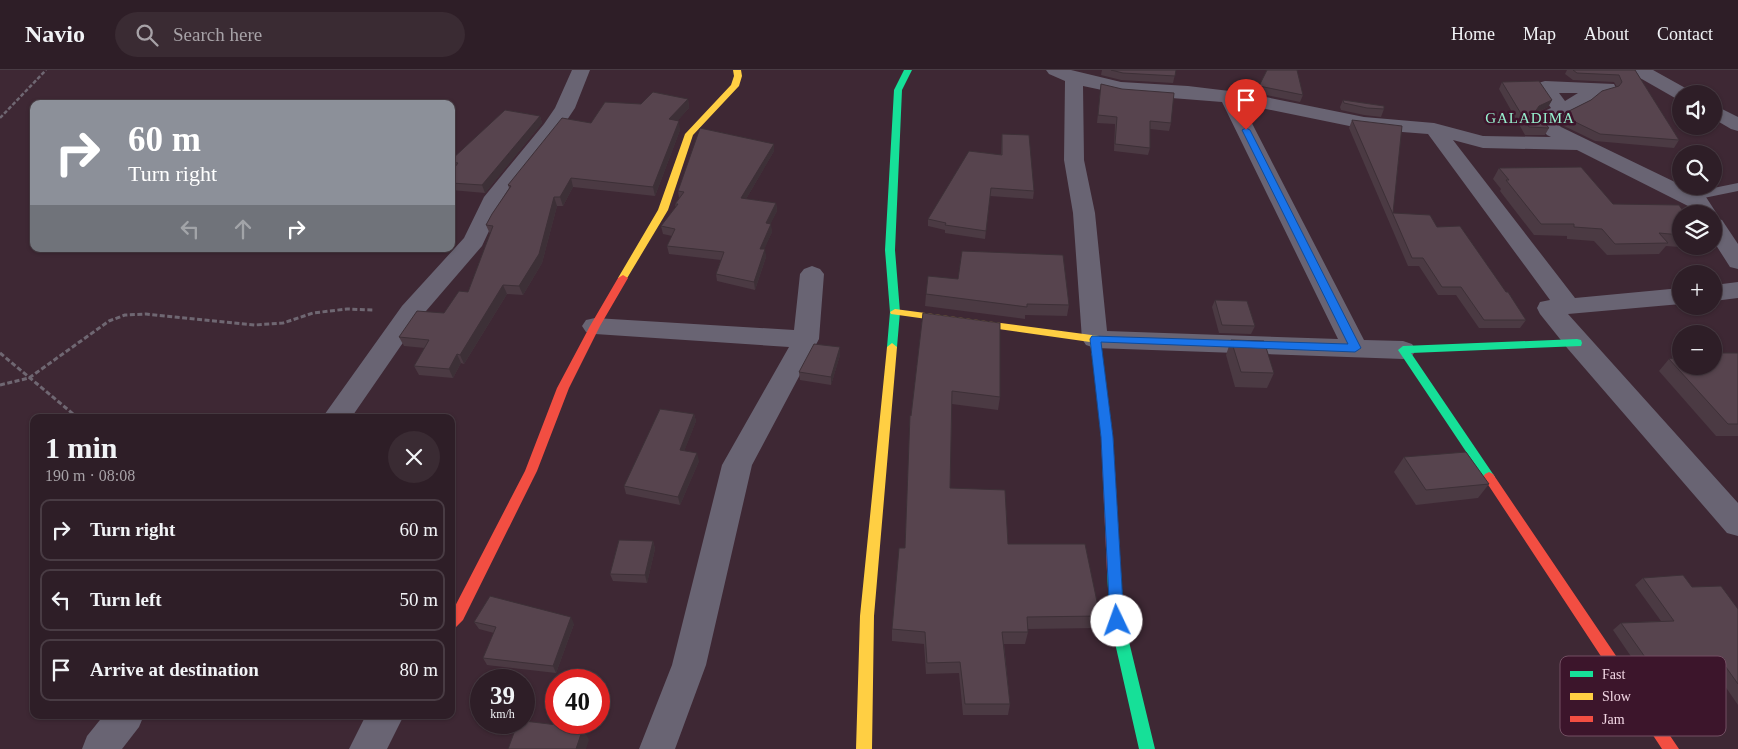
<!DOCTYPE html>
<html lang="en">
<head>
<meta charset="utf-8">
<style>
  :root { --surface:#2e1e27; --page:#3a2b33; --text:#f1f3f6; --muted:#a7a2a7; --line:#493c44 }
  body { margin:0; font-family:"Times New Roman",serif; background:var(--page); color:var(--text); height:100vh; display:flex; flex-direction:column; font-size:19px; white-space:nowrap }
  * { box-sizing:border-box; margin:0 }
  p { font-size:16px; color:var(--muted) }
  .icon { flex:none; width:28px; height:28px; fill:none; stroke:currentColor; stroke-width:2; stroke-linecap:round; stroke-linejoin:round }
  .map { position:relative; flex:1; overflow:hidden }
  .sheet { position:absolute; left:30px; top:344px; width:425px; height:305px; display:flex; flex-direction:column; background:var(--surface); border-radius:10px; box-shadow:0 1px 4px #0004,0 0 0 1px var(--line) }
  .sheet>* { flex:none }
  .guide { position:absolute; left:30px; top:30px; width:425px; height:152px; border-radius:10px; box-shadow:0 1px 4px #0004,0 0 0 1px var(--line); background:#8c9099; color:#fff; overflow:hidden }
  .fabs { position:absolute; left:1672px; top:15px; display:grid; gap:10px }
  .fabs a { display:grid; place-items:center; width:50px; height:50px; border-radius:50%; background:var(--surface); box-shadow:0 1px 4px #0004,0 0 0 1px var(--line); font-size:25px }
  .speed { position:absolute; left:470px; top:599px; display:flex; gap:10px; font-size:25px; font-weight:700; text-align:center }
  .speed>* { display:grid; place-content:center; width:65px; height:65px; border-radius:50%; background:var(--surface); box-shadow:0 1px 4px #0004,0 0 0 1px var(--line); line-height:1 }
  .speed small { font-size:12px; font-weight:400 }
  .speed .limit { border:8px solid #d22; background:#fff; color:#111 }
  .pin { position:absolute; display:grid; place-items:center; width:42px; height:42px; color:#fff; margin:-51px -21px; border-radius:50% 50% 50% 0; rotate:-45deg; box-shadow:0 0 5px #0007 }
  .pin .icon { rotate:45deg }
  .me { position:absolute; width:55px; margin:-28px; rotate:357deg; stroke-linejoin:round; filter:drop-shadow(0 0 4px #0008) }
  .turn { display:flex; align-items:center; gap:18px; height:105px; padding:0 15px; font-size:22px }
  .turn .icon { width:65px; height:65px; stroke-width:2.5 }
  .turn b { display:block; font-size:35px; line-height:42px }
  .lanes { display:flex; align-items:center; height:48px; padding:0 15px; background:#0003; justify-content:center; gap:25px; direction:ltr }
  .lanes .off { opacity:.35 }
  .round { display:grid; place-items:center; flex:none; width:52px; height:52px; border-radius:26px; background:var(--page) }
  .headline { display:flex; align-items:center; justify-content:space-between; height:85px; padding:0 15px }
  h1 { font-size:30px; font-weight:700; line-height:38px }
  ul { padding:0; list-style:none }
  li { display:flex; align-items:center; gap:15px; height:62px; margin:0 10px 8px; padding:0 5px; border:2px solid var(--line); border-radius:10px }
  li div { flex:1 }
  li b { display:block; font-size:19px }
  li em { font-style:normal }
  header { display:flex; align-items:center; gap:30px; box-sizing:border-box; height:70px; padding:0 25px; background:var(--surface); border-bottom:1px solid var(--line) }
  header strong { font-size:24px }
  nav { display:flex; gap:28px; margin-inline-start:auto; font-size:18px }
  .search { width:350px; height:45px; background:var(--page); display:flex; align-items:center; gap:12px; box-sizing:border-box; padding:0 18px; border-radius:28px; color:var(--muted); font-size:19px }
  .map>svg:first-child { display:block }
</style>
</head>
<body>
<header>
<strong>Navio</strong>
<div class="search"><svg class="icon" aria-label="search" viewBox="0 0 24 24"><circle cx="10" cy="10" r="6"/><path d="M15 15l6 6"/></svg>Search here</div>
<nav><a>Home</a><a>Map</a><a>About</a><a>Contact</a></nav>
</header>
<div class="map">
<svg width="1738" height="679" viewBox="0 0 1738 679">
  <rect width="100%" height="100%" fill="#3e2834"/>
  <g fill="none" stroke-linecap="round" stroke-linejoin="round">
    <polyline stroke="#6f6772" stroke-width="2.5" stroke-dasharray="4 2" stroke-linecap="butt" points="0,48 46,0"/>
    <g stroke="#6f6772" stroke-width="3" stroke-dasharray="5 2.5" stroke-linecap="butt">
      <polyline points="0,283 78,348"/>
      <polyline points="0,315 29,308 109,251 125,245 146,244 255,255 283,253 313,243 347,239 374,240"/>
    </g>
    <polygon fill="#696473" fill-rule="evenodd" points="1738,113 1738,121 1689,131 1683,127 1684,124"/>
    <g fill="#696473" fill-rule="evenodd">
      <polygon points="572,0 590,0 575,38 559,62 502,133 482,176 420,248 351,348 322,348 402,236 464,168 484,127 544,54 555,38"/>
      <path d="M 1046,0 L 1071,0 L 1121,12 L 1188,16 L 1246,23 L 1364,47 L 1434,53 L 1483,66 L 1551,67 L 1547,65 L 1533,49 L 1536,45 L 1551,38 L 1536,17 L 1538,13 L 1545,11 L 1614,14 L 1616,18 L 1614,22 L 1597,27 L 1586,36 L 1555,51 L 1561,57 L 1706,127 L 1717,144 L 1714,148 L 1722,150 L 1738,174 L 1738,199 L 1730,197 L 1714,172 L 1714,144 L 1695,144 L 1690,137 L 1577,80 L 1483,78 L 1453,70 L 1575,228 L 1681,218 L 1681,234 L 1568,244 L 1738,433 L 1738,466 L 1727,463 L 1568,279 L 1540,244 L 1537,238 L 1540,232 L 1550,230 L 1428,64 L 1364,59 L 1242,34 L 1364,270 L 1403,271 L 1412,274 L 1416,280 L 1412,286 L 1403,289 L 1095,278 L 1086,275 L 1082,269 L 1073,143 L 1064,90 L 1065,11 L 1049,4 ZM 1083,16 L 1121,24 L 1222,32 L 1338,269 L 1107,261 L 1095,143 L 1084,90 ZM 1559,23 L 1578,23 L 1565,31 Z"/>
      <polygon points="1630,0 1653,0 1689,20 1691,24 1681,24 1681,29 1675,28 1633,4"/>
      <polygon points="1714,35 1738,47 1738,61 1731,59 1714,49"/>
      <polygon points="812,196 820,199 824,204 819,269 752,395 706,595 675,679 639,679 672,595 722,395 789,277 595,264 586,262 582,256 586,250 595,248 794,260 800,204 804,199"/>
      <polygon points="1738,212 1738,228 1714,231 1714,215"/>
      <polygon points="104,645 144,645 139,657 122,679 82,679 87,666"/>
      <polygon points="366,645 404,645 387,679 349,679"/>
    </g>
    <g fill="#16e098" fill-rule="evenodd">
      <polygon points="904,0 912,0 902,20 895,180 900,242 897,277 892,281 887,277 890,242 885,180 894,20"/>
      <polygon points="1577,269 1581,270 1582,273 1581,276 1411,283 1493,404 1495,407 1493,410 1485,410 1398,280 1403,276"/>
      <polygon points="1114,496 1119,498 1121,502 1124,551 1155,679 1139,679 1110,551 1107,502 1109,498"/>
    </g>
    <g fill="#ffcf43" fill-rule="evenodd">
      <polygon points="733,0 741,0 742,6 739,16 693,65 668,140 626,210 620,210 618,208 658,140 685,64 731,15 734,6"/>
      <polygon points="895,239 1099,266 1105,307 1100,311 1095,307 1090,272 891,244 890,242"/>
      <polygon points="892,273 897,277 874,546 872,679 856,679 860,546 887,277"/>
    </g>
    <g fill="#f24e42" fill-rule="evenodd">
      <polygon points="623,205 628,208 600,256 569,318 537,401 463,550 456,557 451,559 451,544 525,401 557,318 590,256 618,208"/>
      <polygon points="1100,303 1105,307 1113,367 1121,502 1119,506 1114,508 1109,506 1107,502 1101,367 1095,307"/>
      <polygon points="1489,402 1493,404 1679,679 1662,679 1485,410 1483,407 1485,404"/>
    </g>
  </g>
  <g fill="#4b3a43">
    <polygon points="1102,0 1176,0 1173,13 1121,10 1101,5"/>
    <polygon points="1567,0 1635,0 1679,70 1674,78 1595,71 1562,55 1558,52 1563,44 1617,17 1614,12 1573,10 1565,4"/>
    <polygon points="1502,12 1552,30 1548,37 1536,43 1549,58 1545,65 1525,65 1499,19"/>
    <polygon points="1101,14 1171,53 1169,61 1150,59 1150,78 1148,85 1114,81 1115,54 1097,53"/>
    <polygon points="1259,16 1303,25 1300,32 1257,23"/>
    <polygon points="688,29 689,38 677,51 680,60 655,126 573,117 563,136 557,136 542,193 523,225 507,224 464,294 461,293 453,308 419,305 414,296 425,278 404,276 399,267 444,243 468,222 490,164 486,155 509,118 508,115 591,53 641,34"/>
    <polygon points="1343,30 1384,39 1381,47 1364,45 1341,40 1340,37"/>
    <polygon points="540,46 542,53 485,123 451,120 451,102 453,100 451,96 451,90"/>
    <polygon points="1352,50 1393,143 1437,157 1526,250 1520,258 1479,258 1456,225 1438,225 1419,196 1408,196 1349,58"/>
    <polygon points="1002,64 1034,121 1033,129 990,126 985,169 945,163 945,160 928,156 928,149 1001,84"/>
    <polygon points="774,74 774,81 746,129 776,133 777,141 770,154 772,162 764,179 766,187 755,220 717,211 716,204 721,190 669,184 667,176 672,166 663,164 661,156 676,138 675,134 679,128 678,121"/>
    <polygon points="1499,98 1613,134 1681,144 1681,176 1694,176 1693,178 1666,176 1659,184 1607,185 1594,171 1567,169 1567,166 1534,165 1500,121 1501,119 1493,109"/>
    <polygon points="926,224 1069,235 1067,246 1025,245 1025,249 925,236"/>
    <polygon points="1215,230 1255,256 1251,264 1219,263 1212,237"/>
    <polygon points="923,243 1000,327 998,340 952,334 950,418 1008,474 1100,546 1096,558 1028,559 1028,562 1025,574 1004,574 1010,634 1008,645 963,645 959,603 926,604 924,574 892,571 892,559 905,478 911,346"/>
    <polygon points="1231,270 1274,303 1267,318 1235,317 1226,285"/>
    <polygon points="840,277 840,285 831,315 800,310 799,302"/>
    <polygon points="1738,283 1738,366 1716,366 1659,301 1669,289"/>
    <polygon points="694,344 696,351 684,381 699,391 680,435 626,424 624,416"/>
    <polygon points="1404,387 1489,414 1478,428 1416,435 1394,402"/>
    <polygon points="653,471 655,479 647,513 613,511 610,504"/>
    <polygon points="1643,508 1692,517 1738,539 1738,635 1714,600 1643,604 1613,560 1621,553 1661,551 1635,515"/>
    <polygon points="474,552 574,554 556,603 487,595 483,588 494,563 479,559"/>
  </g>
  <g fill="#3d3037">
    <polygon points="688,29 689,38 671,58 669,49"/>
    <polygon points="1552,30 1548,37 1535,43 1535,42 1539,36"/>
    <polygon points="540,46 542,53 485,123 482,115"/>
    <polygon points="679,51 680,60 655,126 653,117"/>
    <polygon points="774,74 774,81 742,136 741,128"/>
    <polygon points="571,108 573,117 563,136 560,127"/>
    <polygon points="554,127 557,136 542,193 523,225 519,216"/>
    <polygon points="776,133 777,141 767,161 766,153"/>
    <polygon points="771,154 772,162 761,187 760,179"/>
    <polygon points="765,179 766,187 755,220 754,212"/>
    <polygon points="503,215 507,224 464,294 460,285"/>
    <polygon points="840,277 840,285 831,315 831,307"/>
    <polygon points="457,284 461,293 453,308 449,299"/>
    <polygon points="694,344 696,351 682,387 680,380"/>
    <polygon points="697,383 699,391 680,435 678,427"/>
    <polygon points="653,471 655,479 647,513 645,505"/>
    <polygon points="571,547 574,554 556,603 553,596"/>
    <polygon points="583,658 589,670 586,679 576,679"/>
  </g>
  <g fill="#57444e" stroke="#3d3037">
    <polygon points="1111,0 1176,0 1175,6 1123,3"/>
    <polygon points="1267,0 1297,0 1303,25 1259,16"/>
    <polygon points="1573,0 1635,0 1679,70 1600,64 1567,48 1563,44 1591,30 1602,21 1619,16 1622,12 1619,5 1577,3"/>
    <polygon points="1539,11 1552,30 1539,36 1535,42 1549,58 1529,57 1502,12"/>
    <polygon points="1101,14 1122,19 1174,23 1171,53 1150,51 1150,78 1115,74 1117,47 1098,45"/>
    <polygon points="653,22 688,29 669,49 679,51 653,117 571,108 560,127 554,127 539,184 519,216 503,215 460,285 457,284 449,299 414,296 429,270 399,267 417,241 444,243 459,221 468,222 493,156 486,155 492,144 511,116 508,115 562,48 591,53 605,32 641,34"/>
    <polygon points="1343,30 1384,36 1384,39 1367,38 1344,33"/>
    <polygon points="505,40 540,46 482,115 451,113 451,102 458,93 451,92 451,90"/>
    <polygon points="1352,50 1402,56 1393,143 1430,145 1437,157 1460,156 1506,222 1508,222 1526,250 1484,250 1461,217 1442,217 1423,188 1412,188"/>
    <polygon points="700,58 774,74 741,128 776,133 766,153 771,154 760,179 765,179 754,212 716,204 724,182 667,176 675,159 661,156 678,134 675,134 684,122 678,121"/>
    <polygon points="1002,64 1029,65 1034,121 991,118 986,161 945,155 946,153 928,149 969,81 1002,85"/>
    <polygon points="1581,97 1613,134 1679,135 1685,144 1681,144 1681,165 1659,163 1668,173 1615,174 1602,159 1574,157 1574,154 1541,154 1506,110 1509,110 1499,98"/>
    <polygon points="962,181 1063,185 1069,235 1027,234 1027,237 926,224 928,206 958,209"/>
    <polygon points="1215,230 1247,231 1255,256 1222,255"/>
    <polygon points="923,243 1000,253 1000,327 952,321 950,418 1005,420 1008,474 1085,474 1100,546 1027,547 1028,562 1002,562 1010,634 965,634 960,592 927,593 925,562 892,559 899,478 905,478 910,345 911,346"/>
    <polygon points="1231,270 1264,271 1274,303 1241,302"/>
    <polygon points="814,274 840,277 831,307 799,302"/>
    <polygon points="1714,283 1738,283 1738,354 1728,354 1669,289 1681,287 1681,296 1714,296"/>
    <polygon points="660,339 694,344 680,380 697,383 678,427 624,416"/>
    <polygon points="1466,382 1489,414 1426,420 1404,387"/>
    <polygon points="619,470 653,471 645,505 610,504"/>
    <polygon points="1683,505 1692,517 1721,516 1738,539 1738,614 1723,593 1652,597 1621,553 1674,551 1643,508"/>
    <polygon points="490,526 571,547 553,596 483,588 496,557 474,552"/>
    <polygon points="524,651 583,658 576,679 508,679 518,652 524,652"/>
  </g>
  <polygon fill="#1a73e8" stroke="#114b97" points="1246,58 1250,60 1361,278 1355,282 1101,272 1113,367 1124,551 1122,555 1117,557 1112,555 1110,551 1101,367 1090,269 1092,266 1348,274 1242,60"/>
  <g text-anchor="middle" stroke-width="5" stroke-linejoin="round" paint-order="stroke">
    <g font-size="15" letter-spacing="1" fill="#97f2cf" stroke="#3c152b">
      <text x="1530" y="53">GALADIMA</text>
    </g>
  </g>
  <rect x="1560" y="586" width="166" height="80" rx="8" fill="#3c152b" stroke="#724f62" stroke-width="1"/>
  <rect x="1570" y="601" width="23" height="6" fill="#16e098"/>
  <rect x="1570" y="623" width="23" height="7" fill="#ffcf43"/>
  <rect x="1570" y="646" width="23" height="6" fill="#f24e42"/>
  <g font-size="14" fill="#f1d6e3">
    <text x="1602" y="609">Fast</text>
    <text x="1602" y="631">Slow</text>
    <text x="1602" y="654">Jam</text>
  </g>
</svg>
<div class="fabs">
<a><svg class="icon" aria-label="sound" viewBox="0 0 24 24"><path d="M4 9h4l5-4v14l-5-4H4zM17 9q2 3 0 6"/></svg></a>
<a><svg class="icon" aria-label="search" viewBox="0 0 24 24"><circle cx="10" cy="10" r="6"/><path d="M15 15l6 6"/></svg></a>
<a><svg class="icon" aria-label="layers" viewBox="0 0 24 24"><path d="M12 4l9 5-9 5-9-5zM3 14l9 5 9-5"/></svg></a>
<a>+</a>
<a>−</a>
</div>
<div class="speed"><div>39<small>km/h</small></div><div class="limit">40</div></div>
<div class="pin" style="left:1246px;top:60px;background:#d93025"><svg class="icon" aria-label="arrive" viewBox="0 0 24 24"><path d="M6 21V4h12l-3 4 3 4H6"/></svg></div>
<svg class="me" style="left:1117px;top:551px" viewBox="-20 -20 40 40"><circle r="19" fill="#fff"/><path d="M0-13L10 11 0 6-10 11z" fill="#1a73e8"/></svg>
<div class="guide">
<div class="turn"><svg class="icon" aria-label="right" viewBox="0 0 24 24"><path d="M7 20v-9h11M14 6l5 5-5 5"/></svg><div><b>60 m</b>Turn right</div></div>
<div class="lanes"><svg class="icon off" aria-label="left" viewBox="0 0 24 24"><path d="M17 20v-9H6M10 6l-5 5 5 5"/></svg><svg class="icon off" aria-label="ahead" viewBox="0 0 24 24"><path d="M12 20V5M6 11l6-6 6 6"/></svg><svg class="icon" aria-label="right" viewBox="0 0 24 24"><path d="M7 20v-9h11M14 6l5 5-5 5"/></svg></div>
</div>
<section class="sheet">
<div class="headline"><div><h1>1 min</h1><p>190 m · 08:08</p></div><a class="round"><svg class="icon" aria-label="close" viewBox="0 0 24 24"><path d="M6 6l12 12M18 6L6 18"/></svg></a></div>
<ul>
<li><svg class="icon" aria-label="right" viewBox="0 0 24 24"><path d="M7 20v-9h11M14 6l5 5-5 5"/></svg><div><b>Turn right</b></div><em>60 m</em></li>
<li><svg class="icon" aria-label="left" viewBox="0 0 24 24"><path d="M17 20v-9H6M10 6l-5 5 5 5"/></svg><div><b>Turn left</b></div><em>50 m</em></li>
<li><svg class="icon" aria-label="arrive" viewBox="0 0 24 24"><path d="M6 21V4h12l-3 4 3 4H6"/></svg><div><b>Arrive at destination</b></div><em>80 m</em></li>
</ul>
</section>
</div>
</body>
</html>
